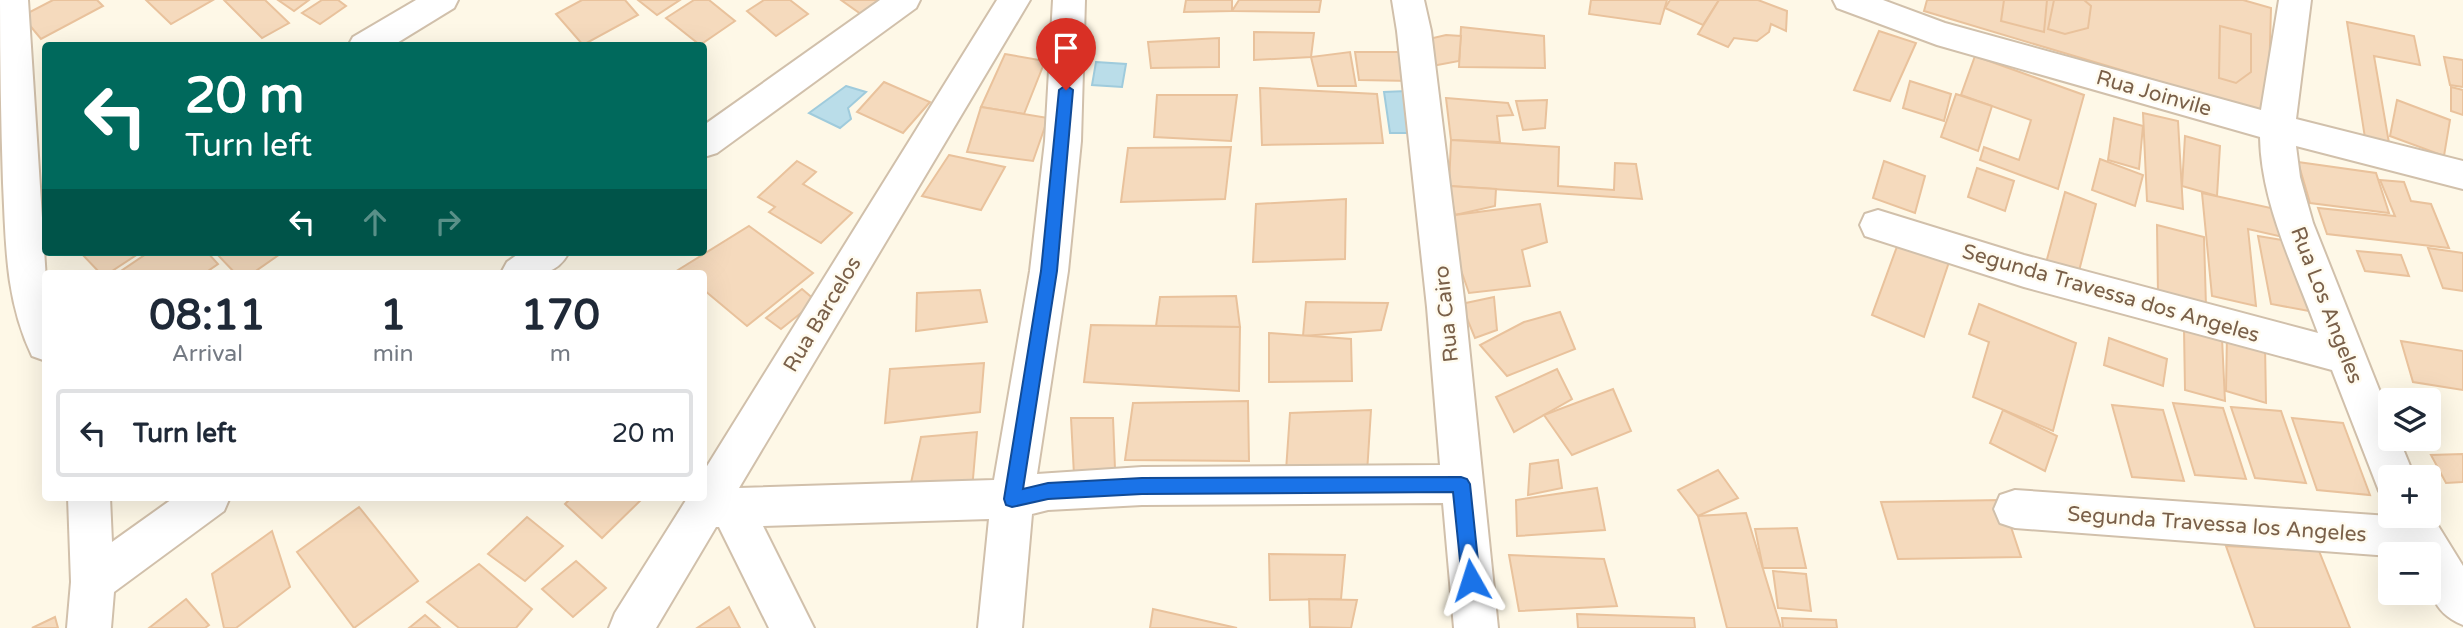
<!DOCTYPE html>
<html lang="en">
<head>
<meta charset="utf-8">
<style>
  :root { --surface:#fff; --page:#f2f2f3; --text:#1f2937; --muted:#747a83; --line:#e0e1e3 }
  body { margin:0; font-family:"Varela Round",sans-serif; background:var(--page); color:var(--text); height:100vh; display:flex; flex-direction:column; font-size:26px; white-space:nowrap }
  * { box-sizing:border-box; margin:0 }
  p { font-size:23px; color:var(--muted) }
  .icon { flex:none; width:38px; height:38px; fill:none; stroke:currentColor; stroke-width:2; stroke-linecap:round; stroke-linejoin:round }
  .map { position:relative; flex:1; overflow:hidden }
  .side { position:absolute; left:42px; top:270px; width:665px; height:231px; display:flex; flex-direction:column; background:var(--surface); border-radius:7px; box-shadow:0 7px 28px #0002 }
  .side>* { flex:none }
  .top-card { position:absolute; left:42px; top:42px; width:665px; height:214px; border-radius:7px; box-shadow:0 7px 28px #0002; background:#00695c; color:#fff; overflow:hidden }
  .controls { position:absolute; left:2378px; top:388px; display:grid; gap:14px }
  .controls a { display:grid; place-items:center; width:63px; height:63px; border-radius:7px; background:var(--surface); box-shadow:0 7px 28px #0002; font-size:35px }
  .pin { position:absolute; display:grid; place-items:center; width:60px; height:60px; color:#fff; margin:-72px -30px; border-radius:50% 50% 50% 0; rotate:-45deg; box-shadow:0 0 7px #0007 }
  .pin .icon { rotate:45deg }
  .me { position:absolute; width:77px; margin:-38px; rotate:354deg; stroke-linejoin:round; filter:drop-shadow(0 0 5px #0008) }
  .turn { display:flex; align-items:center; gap:24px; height:147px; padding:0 28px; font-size:32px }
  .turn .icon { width:91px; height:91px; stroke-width:2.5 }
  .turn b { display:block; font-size:49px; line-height:60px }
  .lanes { display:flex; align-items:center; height:66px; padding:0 28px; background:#0003; justify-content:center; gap:35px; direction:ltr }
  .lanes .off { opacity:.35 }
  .eta { display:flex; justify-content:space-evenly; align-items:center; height:119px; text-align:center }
  .eta b { font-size:42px; font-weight:800; line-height:49px }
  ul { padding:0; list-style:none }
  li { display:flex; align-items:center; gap:21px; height:88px; margin:0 14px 10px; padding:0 14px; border:4px solid var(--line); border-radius:7px }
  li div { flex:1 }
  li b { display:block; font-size:26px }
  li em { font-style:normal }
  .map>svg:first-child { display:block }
</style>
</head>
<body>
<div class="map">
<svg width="2463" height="628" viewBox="0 0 2463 628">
  <rect width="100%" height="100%" fill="#fef8e7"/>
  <g fill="#badde9" stroke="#9fcbdc" stroke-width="2">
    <polygon points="1096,62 1126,64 1122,87 1092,85"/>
    <polygon points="846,86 866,92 848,108 851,119 840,128 809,113"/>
    <polygon points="1407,91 1413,133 1390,133 1384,92"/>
  </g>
  <g fill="#f5dabd" stroke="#e9c29c" stroke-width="2">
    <polygon points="53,0 97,0 103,6 41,39 22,16"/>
    <polygon points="146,0 213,0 171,24"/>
    <polygon points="224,0 265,0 289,23 262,38"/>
    <polygon points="278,0 309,0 294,11"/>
    <polygon points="322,0 338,0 346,6 320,24 302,13"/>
    <polygon points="582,0 625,0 638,15 583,45 556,14"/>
    <polygon points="638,0 680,0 657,15"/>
    <polygon points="694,0 709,0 735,21 700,45 666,18"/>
    <polygon points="764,0 790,0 808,14 776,36 747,11"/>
    <polygon points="841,0 889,0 865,17"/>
    <polygon points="1186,0 1232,0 1232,11 1184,12"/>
    <polygon points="1239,0 1321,0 1319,12 1232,11"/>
    <polygon points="1591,0 1667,0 1660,24 1589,14"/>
    <polygon points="1670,0 1719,0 1703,25 1665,8"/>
    <polygon points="1719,0 1758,0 1787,11 1786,31 1771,24 1769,32 1757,41 1734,38 1728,47 1698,34"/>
    <polygon points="1927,0 2243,0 2271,8 2268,114 1924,11"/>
    <polygon points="2004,0 2047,0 2044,32 2001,21"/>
    <polygon points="2054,0 2084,0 2091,6 2088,28 2065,34 2048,29"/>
    <polygon points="2347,22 2414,36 2420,65 2374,56 2389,143 2365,138"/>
    <polygon points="2220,26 2251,34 2251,72 2236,83 2219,78"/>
    <polygon points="1461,27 1544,36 1545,68 1459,67"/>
    <polygon points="1879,31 1916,43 1890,101 1854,90"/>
    <polygon points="1254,32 1314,33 1311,57 1254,60"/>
    <polygon points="1446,35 1461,36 1459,61 1432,66 1433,38"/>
    <polygon points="1219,38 1219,67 1151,68 1148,42"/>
    <polygon points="1350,52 1356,86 1318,86 1311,57"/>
    <polygon points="1355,52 1410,52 1411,81 1359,80"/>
    <polygon points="1005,54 1045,61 1024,114 981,107"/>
    <polygon points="1975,56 2084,95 2058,189 1980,160 1984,147 2019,160 2031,120 1961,95"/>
    <polygon points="2444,57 2463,60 2463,87 2450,85"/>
    <polygon points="1910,81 1951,94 1944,121 1903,108"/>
    <polygon points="884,82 930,102 903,133 857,112"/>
    <polygon points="2451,87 2463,90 2463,115 2451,111"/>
    <polygon points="1260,88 1377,94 1383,143 1262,145"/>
    <polygon points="1956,94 1992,106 1978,151 1941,137"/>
    <polygon points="1157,95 1237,95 1231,141 1154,137"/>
    <polygon points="1446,98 1508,103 1513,115 1497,116 1500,142 1451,140"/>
    <polygon points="1547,100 1545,128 1523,130 1516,101"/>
    <polygon points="2397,100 2450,120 2444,156 2390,136"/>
    <polygon points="981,107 1048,118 1033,161 967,152"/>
    <polygon points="2143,113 2178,121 2183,209 2147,201"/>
    <polygon points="2114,118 2143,126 2139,169 2108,160"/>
    <polygon points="2185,136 2220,146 2217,196 2182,186"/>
    <polygon points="1451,140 1559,147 1558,186 1614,190 1615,163 1636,164 1642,199 1449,186"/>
    <polygon points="1231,147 1225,199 1121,202 1128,148"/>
    <polygon points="949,155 1005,167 981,210 922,196"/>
    <polygon points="2100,159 2143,175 2135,206 2092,190"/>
    <polygon points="797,161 816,172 803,184 852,213 821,243 769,212 775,207 758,197"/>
    <polygon points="1884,161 1925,176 1915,213 1873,198"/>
    <polygon points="2298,162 2376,173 2389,213 2310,203"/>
    <polygon points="1977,168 2014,181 2005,211 1968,197"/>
    <polygon points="2380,180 2404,182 2411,201 2431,204 2449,248 2327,234 2318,208 2395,216"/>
    <polygon points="1449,186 1496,189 1495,206 1455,215"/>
    <polygon points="2065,192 2096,204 2078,275 2046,263"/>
    <polygon points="2202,193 2280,210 2283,237 2248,229 2256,306 2212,296"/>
    <polygon points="1346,199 1345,259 1253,262 1256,204"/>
    <polygon points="1540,204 1547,242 1522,250 1530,286 1469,293 1455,253 1455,215"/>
    <polygon points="2157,225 2204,237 2206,307 2158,295"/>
    <polygon points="749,226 813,273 747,326 704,290 704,273 682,273 678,270"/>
    <polygon points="2258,236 2294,242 2309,311 2271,304"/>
    <polygon points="1899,241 1949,262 1924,337 1872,315"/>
    <polygon points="2428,248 2463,253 2463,291 2443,288"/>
    <polygon points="2357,251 2401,255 2409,276 2365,271"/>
    <polygon points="80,252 141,252 109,273 100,273"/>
    <polygon points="149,252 207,252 218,264 205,273 123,273 121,271"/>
    <polygon points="215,252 283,252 253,273 235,273"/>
    <polygon points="802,289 816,301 781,329 766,318"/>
    <polygon points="980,290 987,322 916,331 917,293"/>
    <polygon points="1236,296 1240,327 1156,326 1160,297"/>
    <polygon points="1494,297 1497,330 1475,338 1461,304"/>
    <polygon points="1306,302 1388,303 1381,330 1303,336"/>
    <polygon points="1979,304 2076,343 2053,431 1973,397 1989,342 1969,334"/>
    <polygon points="1560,312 1575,349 1507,376 1480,345 1524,322"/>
    <polygon points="1091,325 1240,327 1239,391 1084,382"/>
    <polygon points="2184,328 2222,338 2225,401 2185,390"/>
    <polygon points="1269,333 1351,339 1352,381 1269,382"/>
    <polygon points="2227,333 2265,345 2266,403 2226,391"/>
    <polygon points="2109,338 2167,359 2163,386 2104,365"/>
    <polygon points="2401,341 2463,351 2463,390 2413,382"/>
    <polygon points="984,363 980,412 885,423 890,369"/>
    <polygon points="1557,369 1572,399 1514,432 1496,397"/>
    <polygon points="1613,389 1631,431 1572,455 1544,415"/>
    <polygon points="1248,401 1249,461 1125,460 1133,403"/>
    <polygon points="2173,403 2223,408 2246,479 2195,475"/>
    <polygon points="2112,405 2163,410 2184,481 2132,477"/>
    <polygon points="2231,407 2281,411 2306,483 2255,478"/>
    <polygon points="1371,410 1367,473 1285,485 1290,413"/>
    <polygon points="2003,410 2057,436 2045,471 1990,443"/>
    <polygon points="1071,418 1113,418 1115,469 1074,475"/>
    <polygon points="2292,418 2343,423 2370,495 2317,490"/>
    <polygon points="977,432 972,490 909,492 921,437"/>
    <polygon points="2463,454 2463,482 2446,483 2431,455"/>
    <polygon points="1558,460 1562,488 1528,495 1530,464"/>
    <polygon points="1718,470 1738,498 1698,516 1678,490"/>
    <polygon points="1597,488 1605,530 1517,536 1516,500"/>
    <polygon points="572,497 644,497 602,538 565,504"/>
    <polygon points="2002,500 2021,557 1898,559 1881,502"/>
    <polygon points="359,507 418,581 354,628 297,552"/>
    <polygon points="1746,513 1781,628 1727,628 1698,516"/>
    <polygon points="527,517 563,546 525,581 488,554"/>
    <polygon points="1797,528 1806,568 1763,568 1755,529"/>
    <polygon points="272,531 290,587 236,628 224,628 212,574"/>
    <polygon points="2226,546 2319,551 2350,628 2255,628"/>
    <polygon points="1269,554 1345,555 1341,599 1270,600"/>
    <polygon points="1509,555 1604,559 1617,606 1519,611"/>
    <polygon points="576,561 606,588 573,617 542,589"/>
    <polygon points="479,564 532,609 516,628 459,628 427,602"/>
    <polygon points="1773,571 1806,574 1811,611 1778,608"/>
    <polygon points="186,599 209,625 205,628 149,628"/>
    <polygon points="1309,599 1357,600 1351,628 1310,627"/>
    <polygon points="729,607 740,628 697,628"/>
    <polygon points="1153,609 1237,628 1150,628"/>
    <polygon points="1577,614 1694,618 1695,628 1578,628"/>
    <polygon points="425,615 440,628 409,628"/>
    <polygon points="55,617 58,628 32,628"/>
    <polygon points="1782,618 1836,620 1837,628 1783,628"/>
  </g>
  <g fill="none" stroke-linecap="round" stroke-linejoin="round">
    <g stroke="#d1c0ab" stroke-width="4">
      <g id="street">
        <path d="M 0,0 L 28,0 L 46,280 L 46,361 L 32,356 C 5,299 6,244 3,183 C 1,122 0,61 0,0 Z"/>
        <polygon points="416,0 458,0 454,8 392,46 348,46 353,37"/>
        <polygon points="880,0 920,0 916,8 717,153 704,157 704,125"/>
        <polygon points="997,0 1030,0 739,488 994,480 1030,271 1045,141 1053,0 1085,0 1081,141 1068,271 1037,474 1142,467 1440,465 1427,307 1397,31 1392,0 1424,0 1431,31 1465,307 1498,628 1454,628 1443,503 1142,505 1048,510 1032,514 1022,628 978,628 989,519 763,526 814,628 769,628 719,527 716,527 656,628 609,628 615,613 688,497 704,497 704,471"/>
        <path d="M 1833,0 L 1883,0 L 1945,23 L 2261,110 L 2279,0 L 2311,0 L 2296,119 L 2463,161 L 2463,189 L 2296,146 L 2300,177 L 2313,223 L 2390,417 L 2390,439 L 2399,439 L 2415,478 L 2390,478 L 2390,496 L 2379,491 L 2332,370 L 2024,287 L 1865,236 L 1860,225 L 1865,214 L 1878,210 L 2024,255 L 2318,333 C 2295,270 2261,204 2260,137 L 1937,45 L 1837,8 Z"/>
        <path d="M 521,252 L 569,252 C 554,281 529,273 501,273 L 507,262 Z"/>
        <path d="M 2015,490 L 2389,516 L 2390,513 L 2390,516 L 2429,516 L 2429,511 L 2463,566 L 2463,625 C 2429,611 2429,587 2429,555 L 2390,556 L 2015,528 L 2000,523 L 1994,509 L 2000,495 Z"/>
        <polygon points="68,497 110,497 112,542 175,497 230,497 224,511 114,592 111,628 67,628 71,582"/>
      </g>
    </g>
    <use href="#street" fill="#fff" fill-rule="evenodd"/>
  </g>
  <polygon fill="#1a73e8" stroke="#114b97" stroke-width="2" points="1066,85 1073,90 1057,271 1023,489 1048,483 1142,478 1461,477 1467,479 1470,484 1480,580 1477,586 1471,589 1465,586 1462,580 1453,492 1142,494 1048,499 1012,507 1006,505 1004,499 1041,271 1059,90"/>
  <g text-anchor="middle" stroke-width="5" stroke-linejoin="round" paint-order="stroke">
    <g font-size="21" fill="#7a6049" stroke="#fffbef">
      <text transform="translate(2154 93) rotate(16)" y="7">Rua Joinvile</text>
      <text transform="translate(2111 293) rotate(16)" y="7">Segunda Travessa dos Angeles</text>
      <text transform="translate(2327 305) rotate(69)" y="7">Rua Los Angeles</text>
      <text transform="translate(822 314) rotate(-59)" y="7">Rua Barcelos</text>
      <text transform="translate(1446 314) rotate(-96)" y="7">Rua Cairo</text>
      <text transform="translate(2217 524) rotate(4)" y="7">Segunda Travessa los Angeles</text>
    </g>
  </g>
</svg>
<div class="controls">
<a><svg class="icon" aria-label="layers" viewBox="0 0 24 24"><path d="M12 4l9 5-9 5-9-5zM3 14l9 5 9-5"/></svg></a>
<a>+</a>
<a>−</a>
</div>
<div class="pin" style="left:1066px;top:90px;background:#d93025"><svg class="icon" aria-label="arrive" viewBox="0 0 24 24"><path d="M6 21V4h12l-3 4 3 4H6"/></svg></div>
<svg class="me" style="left:1471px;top:580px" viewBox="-20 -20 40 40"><path d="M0-17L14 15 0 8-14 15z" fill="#1a73e8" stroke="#fff" stroke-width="4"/></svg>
<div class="top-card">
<div class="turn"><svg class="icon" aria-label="left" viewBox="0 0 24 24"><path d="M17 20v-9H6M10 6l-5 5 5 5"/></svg><div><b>20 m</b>Turn left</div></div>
<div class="lanes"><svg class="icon" aria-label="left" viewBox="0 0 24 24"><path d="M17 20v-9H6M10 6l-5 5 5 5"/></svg><svg class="icon off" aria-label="ahead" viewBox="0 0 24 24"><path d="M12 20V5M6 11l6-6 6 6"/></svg><svg class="icon off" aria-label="right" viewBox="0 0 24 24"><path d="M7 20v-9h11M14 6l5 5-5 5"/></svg></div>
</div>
<section class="side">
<div class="eta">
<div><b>08:11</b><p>Arrival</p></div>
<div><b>1</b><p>min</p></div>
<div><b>170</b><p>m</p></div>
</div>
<ul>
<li><svg class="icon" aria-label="left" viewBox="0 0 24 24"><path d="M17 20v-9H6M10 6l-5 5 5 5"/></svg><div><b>Turn left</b></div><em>20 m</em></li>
</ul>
</section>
</div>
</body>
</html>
